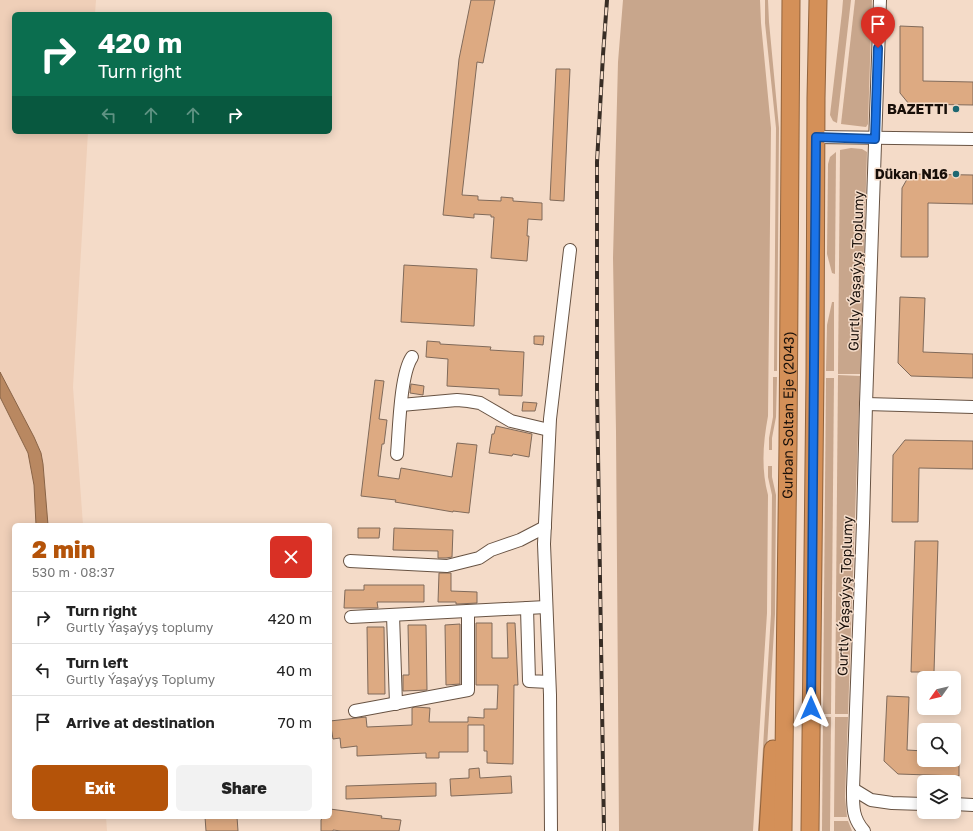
<!DOCTYPE html>
<html lang="en">
<head>
<meta charset="utf-8">
<style>
  :root { --surface:#fff; --page:#f2f2f2; --text:#222; --muted:#767676; --line:#e0e0e0; --accent:#b45309 }
  body { margin:0; font-family:"Golos Text",sans-serif; background:var(--page); color:var(--text); height:100vh; display:flex; flex-direction:column; font-size:15px; white-space:nowrap }
  * { box-sizing:border-box; margin:0 }
  p { font-size:13px; color:var(--muted) }
  .icon { flex:none; width:22px; height:22px; fill:none; stroke:currentColor; stroke-width:2; stroke-linecap:round; stroke-linejoin:round }
  .map { position:relative; flex:1; overflow:hidden }
  .panel { position:absolute; left:12px; top:523px; width:320px; height:296px; display:flex; flex-direction:column; background:var(--surface); border-radius:6px; box-shadow:0 2px 10px #0003 }
  .panel>* { flex:none }
  .hud { position:absolute; left:12px; top:12px; width:320px; height:122px; border-radius:6px; box-shadow:0 2px 10px #0003; background:#0b6e4f; color:#fff; overflow:hidden }
  .needle { width:26px; rotate:236deg }
  .buttons { position:absolute; left:917px; top:671px; display:grid; gap:8px }
  .buttons a { display:grid; place-items:center; width:44px; height:44px; border-radius:6px; background:var(--surface); box-shadow:0 2px 10px #0003; font-size:20px }
  .pin { position:absolute; display:grid; place-items:center; width:34px; height:34px; color:#fff; margin:-41px -17px; border-radius:50% 50% 50% 0; rotate:-45deg; box-shadow:0 0 4px #0007 }
  .pin .icon { rotate:45deg }
  .me { position:absolute; width:44px; margin:-22px; rotate:0deg; stroke-linejoin:round; filter:drop-shadow(0 0 3px #0008) }
  .turn { display:flex; align-items:center; gap:14px; height:84px; padding:0 20px; font-size:18px }
  .turn .icon { width:52px; height:52px; stroke-width:2.5 }
  .turn b { display:block; font-size:28px; line-height:34px }
  .lanes { display:flex; align-items:center; height:38px; padding:0 20px; background:#0003; justify-content:center; gap:20px; direction:ltr }
  .lanes .off { opacity:.35 }
  .round { display:grid; place-items:center; flex:none; width:42px; height:42px; border-radius:6px; background:var(--page) }
  .overview { display:flex; align-items:center; justify-content:space-between; height:68px; padding:0 20px }
  h1 { font-size:24px; font-weight:800; line-height:30px; color:var(--accent) }
  .action { display:flex; gap:8px; margin-top:auto; padding:8px 20px }
  .action a { flex:1; height:46px; border-radius:6px; background:var(--accent); color:#fff; font-size:16px; font-weight:800; line-height:46px; text-align:center }
  .action a+a { background:var(--page); color:var(--text) }
  ul { padding:0; list-style:none }
  li { display:flex; align-items:center; gap:12px; height:52px; padding:0 20px; border-top:1px solid var(--line) }
  li div { flex:1 }
  li b { display:block; font-size:15px }
  li em { font-style:normal }
  .map>svg:first-child { display:block }
</style>
</head>
<body>
<div class="map">
<svg width="973" height="831" viewBox="0 0 973 831">
  <rect width="100%" height="100%" fill="#f4dbc8"/>
  <polygon fill="#efcfb8" points="0,0 96,0 95,14 14,14 14,132 88,132 73,387 83,525 14,525 14,817 106,817 107,831 0,831"/>
  <g fill="#c8a68c">
    <path d="M 623,0 L 760,0 L 761,23 L 771,128 L 768,416 C 763,443 761,469 768,495 L 767,613 L 753,831 L 619,831 L 616,431 L 613,258 L 618,62 Z"/>
    <polygon points="765,0 768,0 769,22 779,128 777,371 774,371 776,128 765,23"/>
    <polygon points="843,0 851,0 837,123 833,121 830,115 842,12"/>
    <polygon points="855,0 872,0 868,124 866,127 841,124"/>
    <polygon points="851,148 862,149 867,152 860,374 838,374 840,150"/>
    <polygon points="836,152 835,274 832,273 827,254 828,164 830,157"/>
    <polygon points="832,302 834,302 834,371 826,371 827,325"/>
    <polygon points="838,375 860,376 848,714 835,714"/>
    <polygon points="773,377 777,377 776,417 772,438 772,450 769,450 769,438 773,417"/>
    <polygon points="826,378 834,378 831,714 823,714"/>
    <polygon points="768,466 772,466 772,477 776,495 775,614 762,831 758,831 771,614 772,495 768,477"/>
    <polygon points="823,717 831,717 830,831 822,831"/>
    <polygon points="835,717 848,717 845,797 847,817 834,817"/>
    <polygon points="834,821 848,821 852,831 834,831"/>
  </g>
  <polygon fill="#b98861" stroke="#896447" points="0,372 34,437 41,453 43,464 48,525 36,525 34,485 28,453 0,397"/>
  <g fill="#ddaa82" stroke="#806a5a">
    <polygon points="471,0 495,0 483,63 477,62 462,195 478,196 478,200 501,201 501,197 513,198 513,201 542,203 542,220 528,219 527,236 529,236 527,261 491,258 494,217 491,217 491,215 474,214 474,218 443,215 459,59"/>
    <polygon points="900,26 923,27 923,81 973,82 973,105 909,104 900,93"/>
    <polygon points="556,69 570,69 564,201 550,200"/>
    <polygon points="910,174 973,175 973,204 928,203 928,257 901,257 902,188"/>
    <polygon points="404,265 477,269 474,326 401,322"/>
    <polygon points="900,297 925,298 923,352 973,354 973,378 911,376 898,363"/>
    <polygon points="534,336 544,336 543,345 534,344"/>
    <polygon points="427,341 440,342 440,344 491,347 490,350 524,352 522,396 499,395 499,389 447,386 448,359 426,357"/>
    <polygon points="375,380 384,381 379,419 387,420 384,444 382,444 378,476 399,479 401,468 452,477 457,443 477,445 469,513 453,511 453,512 395,502 396,500 361,496"/>
    <polygon points="411,384 424,386 423,395 410,393"/>
    <polygon points="523,402 537,403 535,411 522,411"/>
    <polygon points="496,426 532,434 529,457 513,454 512,456 489,453 492,434 494,434"/>
    <polygon points="905,440 973,441 973,469 919,468 918,522 892,522 893,455"/>
    <polygon points="358,528 380,528 379,538 358,538"/>
    <polygon points="394,528 453,530 452,557 446,558 438,558 438,551 393,550"/>
    <polygon points="915,541 938,541 934,672 911,672"/>
    <polygon points="439,573 451,573 451,591 477,592 477,603 458,604 456,604 456,602 438,602"/>
    <polygon points="364,585 424,585 424,602 377,602 378,608 344,608 345,590 364,590"/>
    <polygon points="476,623 492,623 492,658 508,658 507,623 515,623 518,685 514,685 513,764 487,763 487,751 484,751 484,725 468,725 468,752 439,752 439,758 426,758 426,753 357,756 357,746 341,748 340,738 333,739 330,721 366,717 367,727 412,725 412,708 415,707 430,708 429,722 468,722 468,717 484,718 484,709 497,709 498,685 476,685"/>
    <polygon points="460,624 460,684 446,685 445,625"/>
    <polygon points="408,625 426,625 427,690 403,691 403,675 409,675"/>
    <polygon points="367,627 384,627 385,694 368,694"/>
    <polygon points="887,696 909,697 907,750 924,751 924,760 959,760 959,776 898,774 884,761"/>
    <polygon points="479,768 480,778 511,776 512,793 451,796 450,779 469,778 469,769"/>
    <polygon points="436,783 436,796 346,799 346,786"/>
    <polygon points="330,809 382,816 381,818 401,820 399,831 341,831 333,830 333,831 321,831 321,820 323,817 330,817"/>
    <polygon points="205,817 237,817 238,831 206,831"/>
  </g>
  <g fill="none" stroke-linecap="round" stroke-linejoin="round">
    <g stroke="#685343" stroke-width="14">
      <g id="minor">
        <polyline points="816,137 973,139"/>
        <polyline points="866,404 973,407"/>
        <polyline points="401,405 457,400 468,401 480,403 511,421 549,430"/>
        <path d="M 397,454 C 399,432 400,374 412,357"/>
        <polyline points="350,561 447,566 479,558 491,550 520,540 545,527"/>
        <polyline points="527,608 529,681 549,682"/>
        <polyline points="393,615 396,704"/>
        <polyline points="351,617 546,607"/>
        <polyline points="355,711 468,690 468,611"/>
        <polyline points="853,789 871,800 892,803 924,804"/>
        <polyline points="954,804 973,805"/>
        <polyline points="551,831 550,695 544,544 550,419 570,250"/>
        <path d="M 864,831 C 852,818 853,805 853,789 L 863,523 L 866,404 L 880,0"/>
      </g>
    </g>
    <g stroke="#92633c" stroke-width="19">
      <g id="highway">
        <polyline points="768,831 773,749"/>
        <path id="s1" d="M 783,831 L 788,445 L 791,0"/>
        <polyline points="810,831 815,374 816,98 818,0"/>
      </g>
    </g>
    <use href="#minor" stroke="#fff" stroke-width="12"/>
    <use href="#highway" stroke="#d49058" stroke-width="17"/>
    <g stroke="#382d25" stroke-width="4">
      <polyline id="rail" points="604,831 597,389 597,162 603,55 607,0"/>
    </g>
    <use href="#rail" stroke="#f4dbc8" stroke-width="2.5" stroke-dasharray="8" stroke-linecap="butt"/>
  </g>
  <g fill="none" stroke-linecap="round" stroke-linejoin="round">
    <g stroke="#114b97" stroke-width="10">
      <polyline id="route" points="811,708 816,137 875,139 878,48"/>
    </g>
    <use href="#route" stroke="#1a73e8" stroke-width="7"/>
  </g>
  <g fill="#1c6771" stroke="#f4dbc8" stroke-width="1.5">
    <circle cx="956" cy="109" r="4"/>
    <circle cx="956" cy="174" r="4"/>
  </g>
  <g text-anchor="middle" stroke-width="3" stroke-linejoin="round" paint-order="stroke">
    <g font-size="14" font-weight="bold" fill="#180f09" stroke="#f4dbc8" text-anchor="end">
      <text x="948" y="114">BAZETTI</text>
      <text x="948" y="179">Dükan N16</text>
    </g>
    <g font-size="14" fill="#180f09" stroke="#f4dbc8">
      <text transform="translate(856 271) rotate(-88)" y="5">Gurtly Ýaşaýyş Toplumy</text>
      <text dy="5" stroke="none"><textPath href="#s1" startOffset="416">Gurban Soltan Eje (2043)</textPath></text>
      <text transform="translate(845 596) rotate(-88)" y="5">Gurtly Ýaşaýyş Toplumy</text>
    </g>
  </g>
</svg>
<div class="buttons">
<a><svg class="needle" viewBox="-14 -14 28 28"><path d="M0-13l5 13h-10z" fill="#e53935"/><path d="M0 13l5-13h-10z" fill="#767676"/></svg></a>
<a><svg class="icon" aria-label="search" viewBox="0 0 24 24"><circle cx="10" cy="10" r="6"/><path d="M15 15l6 6"/></svg></a>
<a><svg class="icon" aria-label="layers" viewBox="0 0 24 24"><path d="M12 4l9 5-9 5-9-5zM3 14l9 5 9-5"/></svg></a>
</div>
<div class="pin" style="left:878px;top:48px;background:#d93025"><svg class="icon" aria-label="arrive" viewBox="0 0 24 24"><path d="M6 21V4h12l-3 4 3 4H6"/></svg></div>
<svg class="me" style="left:811px;top:708px" viewBox="-20 -20 40 40"><path d="M0-17L14 15 0 8-14 15z" fill="#1a73e8" stroke="#fff" stroke-width="4"/></svg>
<div class="hud">
<div class="turn"><svg class="icon" aria-label="right" viewBox="0 0 24 24"><path d="M7 20v-9h11M14 6l5 5-5 5"/></svg><div><b>420 m</b>Turn right</div></div>
<div class="lanes"><svg class="icon off" aria-label="left" viewBox="0 0 24 24"><path d="M17 20v-9H6M10 6l-5 5 5 5"/></svg><svg class="icon off" aria-label="ahead" viewBox="0 0 24 24"><path d="M12 20V5M6 11l6-6 6 6"/></svg><svg class="icon off" aria-label="ahead" viewBox="0 0 24 24"><path d="M12 20V5M6 11l6-6 6 6"/></svg><svg class="icon" aria-label="right" viewBox="0 0 24 24"><path d="M7 20v-9h11M14 6l5 5-5 5"/></svg></div>
</div>
<section class="panel">
<div class="overview"><div><h1>2 min</h1><p>530 m · 08:37</p></div><a class="round" style="background:#d93025;color:#fff"><svg class="icon" aria-label="close" viewBox="0 0 24 24"><path d="M6 6l12 12M18 6L6 18"/></svg></a></div>
<ul>
<li><svg class="icon" aria-label="right" viewBox="0 0 24 24"><path d="M7 20v-9h11M14 6l5 5-5 5"/></svg><div><b>Turn right</b><p>Gurtly Ýaşaýyş toplumy</p></div><em>420 m</em></li>
<li><svg class="icon" aria-label="left" viewBox="0 0 24 24"><path d="M17 20v-9H6M10 6l-5 5 5 5"/></svg><div><b>Turn left</b><p>Gurtly Ýaşaýyş Toplumy</p></div><em>40 m</em></li>
<li><svg class="icon" aria-label="arrive" viewBox="0 0 24 24"><path d="M6 21V4h12l-3 4 3 4H6"/></svg><div><b>Arrive at destination</b></div><em>70 m</em></li>
</ul>
<div class="action"><a>Exit</a><a>Share</a></div>
</section>
</div>
</body>
</html>
